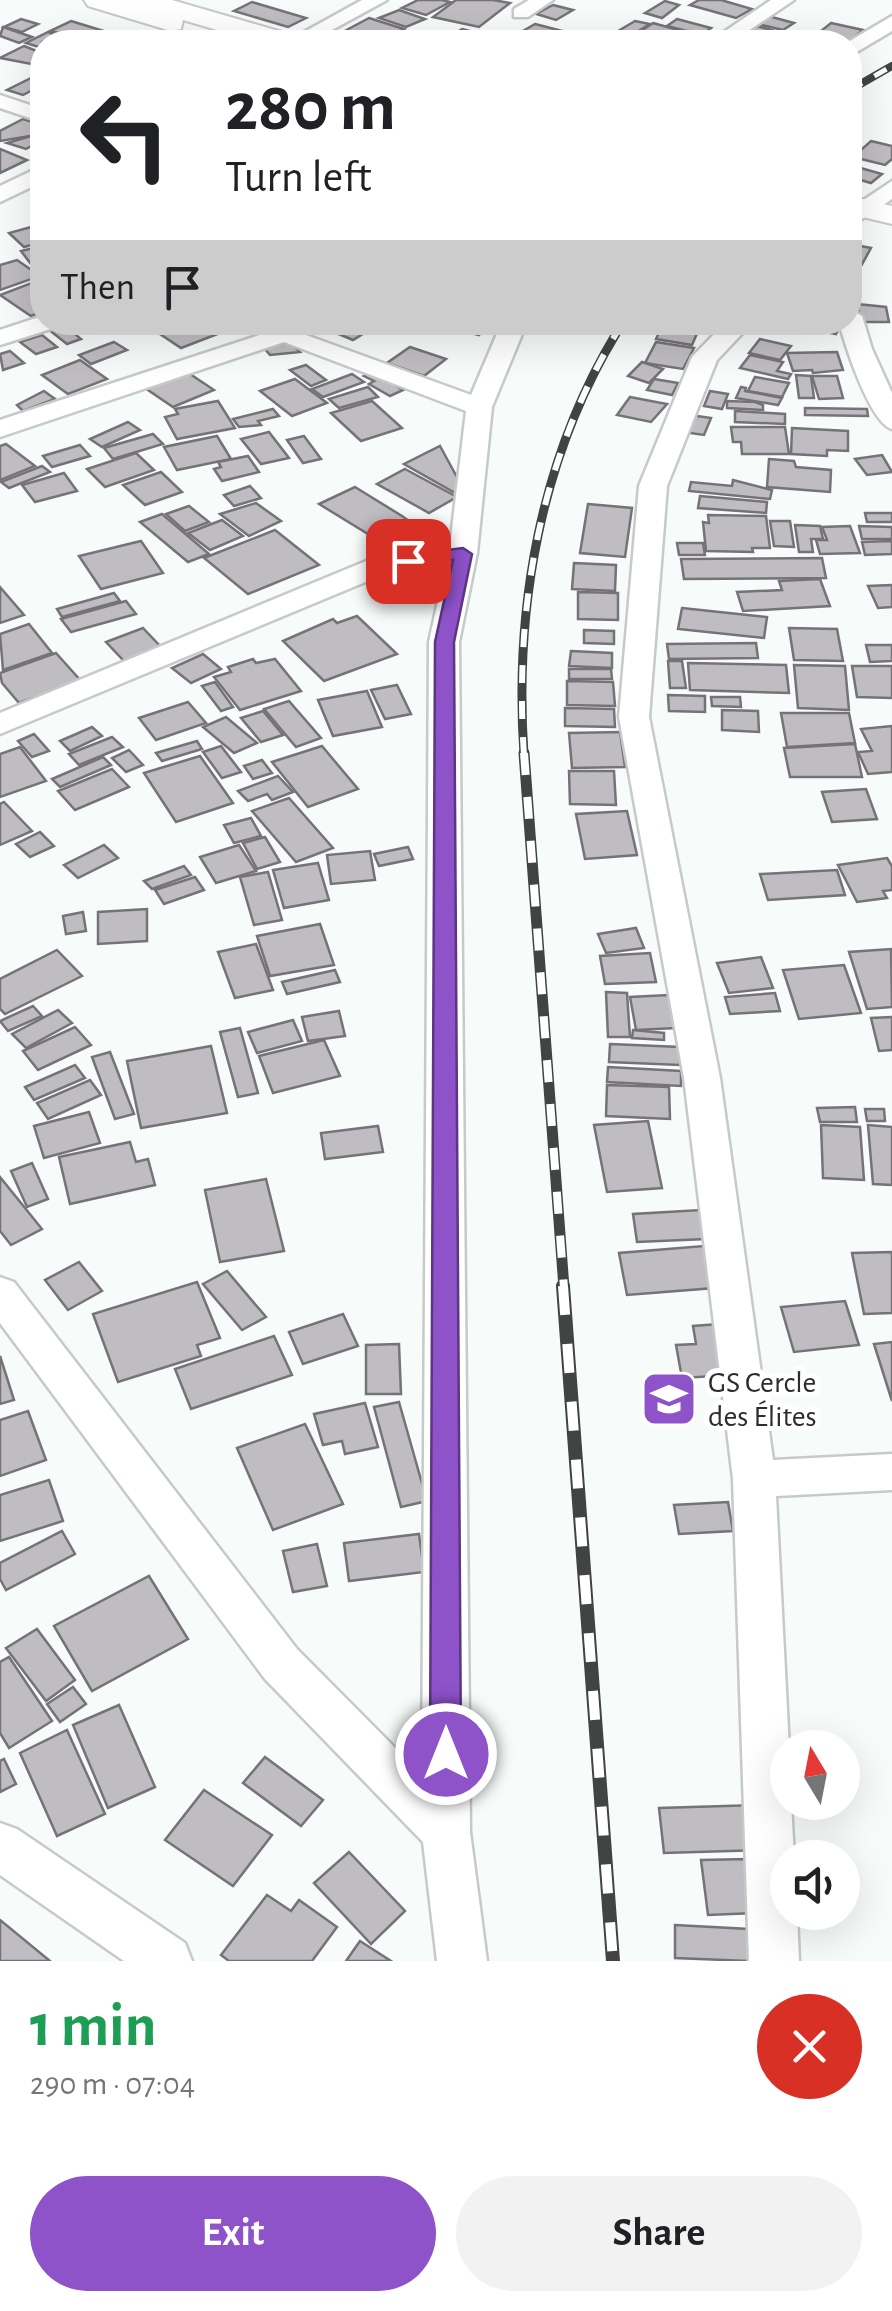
<!DOCTYPE html>
<html lang="en">
<head>
<meta charset="utf-8">
<style>
  :root { --surface:#fff; --page:#f2f2f2; --text:#202124; --muted:#757577; --accent:#8e52c9 }
  body { margin:0; font-family:"Alegreya Sans",sans-serif; background:var(--page); color:var(--text); height:100vh; display:flex; flex-direction:column; font-size:38px; white-space:nowrap }
  * { box-sizing:border-box; margin:0 }
  p { font-size:32px; color:var(--muted) }
  .icon { flex:none; width:55px; height:55px; fill:none; stroke:currentColor; stroke-width:2; stroke-linecap:round; stroke-linejoin:round }
  .map { position:relative; height:1961px; overflow:hidden }
  .details { display:flex; flex-direction:column; background:var(--surface); flex:1 }
  .details>* { flex:none }
  .hud { position:absolute; left:30px; top:30px; width:832px; height:305px; border-radius:40px; box-shadow:0 10px 40px #0002; background:#fff; color:var(--text); overflow:hidden }
  .needle { width:65px; rotate:350deg }
  .fabs { position:absolute; left:770px; top:1730px; display:grid; gap:20px }
  .fabs a { display:grid; place-items:center; width:90px; height:90px; border-radius:50%; background:var(--surface); box-shadow:0 10px 40px #0002; font-size:50px }
  .pin { position:absolute; display:grid; place-items:center; width:85px; height:85px; color:#fff; margin:-42px; border-radius:20px; box-shadow:0 5px 15px #0006 }
  .me { position:absolute; width:110px; margin:-55px; rotate:0deg; stroke-linejoin:round; filter:drop-shadow(0 0 8px #0008) }
  .turn { display:flex; align-items:center; gap:35px; height:210px; padding:0 30px; font-size:45px }
  .turn .icon { width:130px; height:130px; stroke-width:2.5 }
  .turn b { display:block; font-size:70px; line-height:85px }
  .then { display:flex; align-items:center; height:95px; padding:0 30px; background:#0003; gap:20px; font-size:38px }
  .round { display:grid; place-items:center; flex:none; width:105px; height:105px; border-radius:52px; background:var(--page) }
  .headline { display:flex; align-items:center; justify-content:space-between; height:170px; padding:0 30px }
  h1 { font-size:60px; font-weight:700; line-height:75px; color:#1e9e55 }
  .primary-button { display:flex; gap:20px; margin-top:auto; padding:20px 30px }
  .primary-button a { flex:1; height:115px; border-radius:60px; background:var(--accent); color:#fff; font-size:40px; font-weight:700; line-height:115px; text-align:center }
  .primary-button a+a { background:var(--page); color:var(--text) }
  .map>svg:first-child { display:block }
</style>
</head>
<body>
<div class="map">
<svg width="892" height="1961" viewBox="0 0 892 1961">
  <rect width="100%" height="100%" fill="#f7fcfa"/>
  <g fill="#bfbdc1" stroke="#757377" stroke-width="2.5">
    <polygon points="418,0 442,0 450,2 426,15 402,8"/>
    <polygon points="456,0 493,0 510,3 479,27 433,17"/>
    <polygon points="699,0 721,0 752,9 736,18 690,5"/>
    <polygon points="665,1 679,5 662,18 645,13"/>
    <polygon points="252,2 306,18 288,27 234,11"/>
    <polygon points="553,5 573,10 556,20 536,14"/>
    <polygon points="399,10 425,19 406,27 379,18"/>
    <polygon points="768,16 794,23 783,30 757,24"/>
    <polygon points="369,18 404,29 384,39 397,42 324,42"/>
    <polygon points="21,19 38,24 22,32 4,27"/>
    <polygon points="677,19 711,28 707,31 717,33 710,37 667,26"/>
    <polygon points="71,21 133,40 97,42 50,31"/>
    <polygon points="635,21 650,24 627,38 613,34"/>
    <polygon points="653,23 678,30 659,42 629,39"/>
    <polygon points="831,23 863,30 848,42 816,35"/>
    <polygon points="535,24 566,32 549,42 516,35"/>
    <polygon points="757,26 786,34 771,42 755,42 742,35"/>
    <polygon points="3,27 32,37 19,43 0,36"/>
    <polygon points="462,29 500,39 495,42 445,40"/>
    <polygon points="48,32 64,38 42,42 42,48 26,43"/>
    <polygon points="24,46 42,53 42,66 0,58"/>
    <polygon points="37,75 42,76 42,85 23,95 7,90"/>
    <polygon points="23,119 42,125 42,134 0,141 0,131"/>
    <polygon points="38,134 42,140 26,149 7,143"/>
    <polygon points="871,141 892,146 892,159 885,165 853,157"/>
    <polygon points="0,149 27,160 0,173"/>
    <polygon points="850,165 882,174 871,183 850,177"/>
    <polygon points="42,224 42,242 24,247 9,233"/>
    <polygon points="850,244 871,248 861,266 850,264"/>
    <polygon points="42,246 42,266 34,268 21,251"/>
    <polygon points="17,260 40,276 0,290 0,265"/>
    <polygon points="42,279 42,312 31,316 0,295"/>
    <polygon points="857,304 886,307 889,322 861,322"/>
    <polygon points="174,322 215,322 228,330 181,348 154,330"/>
    <polygon points="322,322 382,322 353,340 317,325"/>
    <polygon points="448,322 491,322 479,335 445,326"/>
    <polygon points="664,322 687,322 701,324 692,345 656,339"/>
    <polygon points="805,322 842,322 836,334 802,328"/>
    <polygon points="63,324 81,339 67,344 48,329"/>
    <polygon points="42,335 57,347 36,354 20,342"/>
    <polygon points="760,339 791,346 780,360 749,353"/>
    <polygon points="114,342 127,350 91,364 79,355"/>
    <polygon points="290,342 300,352 270,355 264,348"/>
    <polygon points="656,342 694,348 683,369 645,363"/>
    <polygon points="410,347 446,359 424,376 387,363"/>
    <polygon points="10,351 24,363 3,370 0,354"/>
    <polygon points="837,352 843,370 813,373 812,370 793,371 787,353"/>
    <polygon points="750,355 783,362 777,371 791,374 788,379 740,368"/>
    <polygon points="80,360 107,379 68,394 42,375"/>
    <polygon points="642,362 663,369 649,383 628,376"/>
    <polygon points="306,365 326,380 311,386 290,370"/>
    <polygon points="187,372 214,390 173,407 145,388"/>
    <polygon points="373,372 403,390 390,396 369,384 374,381 364,376"/>
    <polygon points="352,374 364,382 323,397 312,389"/>
    <polygon points="796,375 811,376 814,398 799,398"/>
    <polygon points="812,376 837,376 843,398 819,399"/>
    <polygon points="755,377 789,383 782,397 748,391"/>
    <polygon points="295,379 327,403 292,416 260,391"/>
    <polygon points="654,379 678,383 672,395 647,390"/>
    <polygon points="368,387 378,397 339,408 329,399"/>
    <polygon points="741,387 746,388 745,391 782,398 778,405 736,398"/>
    <polygon points="44,391 55,399 23,411 17,405"/>
    <polygon points="710,391 728,394 722,409 704,406"/>
    <polygon points="630,397 667,404 651,422 617,415"/>
    <polygon points="218,401 235,428 177,439 165,417 178,414 175,409"/>
    <polygon points="372,401 402,428 361,441 331,413"/>
    <polygon points="727,401 755,402 763,405 763,410 727,408"/>
    <polygon points="805,408 867,409 868,416 805,415"/>
    <polygon points="273,409 279,416 258,421 261,425 239,427 233,419"/>
    <polygon points="735,411 785,414 785,424 735,422"/>
    <polygon points="690,415 711,418 704,435 683,432"/>
    <polygon points="128,422 140,430 102,447 90,439"/>
    <polygon points="731,427 785,427 789,454 742,454 741,442 733,442"/>
    <polygon points="792,428 848,431 848,451 827,450 827,456 791,454"/>
    <polygon points="269,432 289,458 261,464 241,439"/>
    <polygon points="153,434 163,444 113,459 104,448"/>
    <polygon points="217,436 231,459 177,470 164,447"/>
    <polygon points="304,436 321,459 303,463 287,440"/>
    <polygon points="6,444 35,466 0,480 0,446"/>
    <polygon points="80,445 90,456 52,467 43,456"/>
    <polygon points="440,446 464,490 457,494 404,464"/>
    <polygon points="136,453 154,470 105,487 87,469"/>
    <polygon points="882,455 892,472 867,475 855,459"/>
    <polygon points="248,456 259,472 222,481 214,469 221,467 218,462"/>
    <polygon points="769,459 794,461 796,467 831,470 830,492 767,487"/>
    <polygon points="42,466 50,472 9,488 1,482"/>
    <polygon points="405,469 457,497 429,513 377,484"/>
    <polygon points="161,472 182,492 145,505 123,485"/>
    <polygon points="64,473 77,491 35,502 22,485"/>
    <polygon points="733,480 772,490 770,499 689,491 691,482 732,486"/>
    <polygon points="250,486 261,498 234,506 224,495"/>
    <polygon points="355,487 402,516 419,528 386,545 319,504"/>
    <polygon points="700,496 767,502 766,513 698,508"/>
    <polygon points="256,503 281,521 249,536 220,514"/>
    <polygon points="588,504 632,508 625,557 580,553"/>
    <polygon points="189,506 209,522 185,531 166,514"/>
    <polygon points="865,513 892,513 892,522 867,522"/>
    <polygon points="162,514 209,554 188,562 140,522"/>
    <polygon points="708,515 766,516 770,548 752,548 753,552 706,551 703,522 709,523"/>
    <polygon points="222,520 243,536 210,550 188,533"/>
    <polygon points="770,521 790,521 794,547 774,546"/>
    <polygon points="795,525 820,526 823,539 811,539 813,552 799,552"/>
    <polygon points="850,526 860,553 820,554 816,540 827,540 822,527"/>
    <polygon points="859,526 892,527 892,539 862,539"/>
    <polygon points="275,530 319,565 248,594 204,558"/>
    <polygon points="141,541 163,573 101,589 79,556"/>
    <polygon points="892,541 892,554 865,555 862,542"/>
    <polygon points="677,543 703,543 705,555 679,555"/>
    <polygon points="822,558 826,578 684,579 681,559"/>
    <polygon points="574,563 616,565 615,591 572,589"/>
    <polygon points="820,579 830,606 743,611 737,592 782,590 779,581"/>
    <polygon points="892,585 892,607 878,608 868,586"/>
    <polygon points="0,587 24,615 0,623"/>
    <polygon points="578,592 618,593 618,620 578,619"/>
    <polygon points="114,593 120,601 62,617 57,609"/>
    <polygon points="126,601 136,614 71,632 61,619"/>
    <polygon points="682,608 767,617 764,638 678,629"/>
    <polygon points="357,616 397,654 324,681 283,641 333,619 337,623"/>
    <polygon points="29,624 52,653 3,670 0,634"/>
    <polygon points="143,628 161,647 124,661 106,642"/>
    <polygon points="789,628 837,629 843,661 794,660"/>
    <polygon points="584,630 614,631 614,644 584,643"/>
    <polygon points="756,643 758,658 669,659 667,644"/>
    <polygon points="866,645 892,645 892,661 870,662"/>
    <polygon points="571,651 612,653 612,668 569,666"/>
    <polygon points="56,653 81,681 19,703 2,683 0,673"/>
    <polygon points="203,654 221,669 191,683 172,668"/>
    <polygon points="253,659 256,663 275,659 301,691 240,710 214,677 231,672 228,667"/>
    <polygon points="668,661 682,661 686,688 670,688"/>
    <polygon points="688,663 786,665 789,693 690,690"/>
    <polygon points="794,665 845,666 849,710 798,708"/>
    <polygon points="852,666 892,666 892,698 857,697"/>
    <polygon points="569,669 611,669 612,679 569,679"/>
    <polygon points="567,681 613,682 615,706 567,705"/>
    <polygon points="215,682 233,707 221,711 202,686"/>
    <polygon points="397,685 411,714 385,719 371,690"/>
    <polygon points="367,691 382,727 333,736 318,700"/>
    <polygon points="668,695 705,696 705,712 669,711"/>
    <polygon points="711,697 740,697 741,707 712,706"/>
    <polygon points="289,701 321,738 296,747 264,709"/>
    <polygon points="188,702 206,723 156,740 139,718"/>
    <polygon points="565,708 614,709 615,727 565,726"/>
    <polygon points="722,710 758,711 759,732 722,730"/>
    <polygon points="263,711 283,735 261,742 241,718"/>
    <polygon points="781,713 849,713 855,743 787,747"/>
    <polygon points="226,717 257,743 234,753 203,727"/>
    <polygon points="892,726 892,772 868,774 858,752 872,751 861,729"/>
    <polygon points="92,727 102,736 70,751 60,741"/>
    <polygon points="620,732 625,767 572,768 569,733"/>
    <polygon points="34,734 49,751 32,757 18,741"/>
    <polygon points="112,737 123,747 79,765 69,754"/>
    <polygon points="197,741 202,749 162,761 156,753"/>
    <polygon points="855,744 862,777 790,777 784,748"/>
    <polygon points="221,746 241,772 222,778 203,752"/>
    <polygon points="322,746 358,789 308,807 272,762"/>
    <polygon points="20,747 46,781 0,797 0,754"/>
    <polygon points="129,750 143,765 126,772 112,758"/>
    <polygon points="200,756 233,803 176,822 144,773"/>
    <polygon points="103,757 111,765 60,787 52,779"/>
    <polygon points="262,760 272,773 253,779 244,766"/>
    <polygon points="112,769 129,787 75,810 58,791"/>
    <polygon points="569,771 614,771 616,805 570,804"/>
    <polygon points="278,776 293,792 272,800 267,794 248,801 238,791"/>
    <polygon points="866,789 877,819 832,822 822,792"/>
    <polygon points="289,798 333,848 296,862 252,811"/>
    <polygon points="4,802 32,831 0,845 0,804"/>
    <polygon points="627,811 637,855 585,859 576,814"/>
    <polygon points="251,818 261,836 234,843 224,825"/>
    <polygon points="40,832 54,846 30,857 16,844"/>
    <polygon points="265,837 280,862 257,869 243,843"/>
    <polygon points="104,845 118,858 78,878 64,865"/>
    <polygon points="239,845 256,871 216,883 200,857"/>
    <polygon points="408,847 413,859 379,866 374,854"/>
    <polygon points="370,851 375,880 331,884 327,855"/>
    <polygon points="887,858 892,866 892,890 883,891 887,898 857,902 838,865"/>
    <polygon points="318,863 329,900 284,908 273,870"/>
    <polygon points="184,866 191,875 152,889 144,881"/>
    <polygon points="837,870 845,895 768,900 760,874"/>
    <polygon points="268,872 282,920 254,925 240,877"/>
    <polygon points="195,877 204,890 164,904 155,890"/>
    <polygon points="147,909 147,941 98,944 98,912"/>
    <polygon points="83,912 86,931 66,934 63,916"/>
    <polygon points="320,924 334,965 270,976 257,936"/>
    <polygon points="636,928 644,948 606,953 598,934"/>
    <polygon points="256,944 273,990 235,998 218,952"/>
    <polygon points="891,949 892,1007 867,1009 849,952"/>
    <polygon points="57,950 82,976 5,1014 0,1009 0,979"/>
    <polygon points="650,953 656,982 605,984 600,956"/>
    <polygon points="761,957 773,988 729,993 717,963"/>
    <polygon points="844,965 861,1013 799,1019 783,970"/>
    <polygon points="335,970 340,982 287,994 282,982"/>
    <polygon points="606,992 627,993 630,1037 608,1037"/>
    <polygon points="775,993 780,1011 730,1014 725,997"/>
    <polygon points="669,995 676,1028 636,1030 630,997"/>
    <polygon points="33,1006 42,1016 8,1031 0,1021"/>
    <polygon points="58,1010 72,1023 26,1048 12,1034"/>
    <polygon points="339,1011 345,1036 308,1041 302,1017"/>
    <polygon points="892,1017 892,1050 879,1051 871,1018"/>
    <polygon points="293,1020 302,1041 257,1053 248,1032"/>
    <polygon points="75,1027 91,1045 38,1070 23,1051"/>
    <polygon points="240,1028 258,1093 238,1097 220,1032"/>
    <polygon points="633,1030 664,1033 664,1040 632,1038"/>
    <polygon points="324,1040 340,1076 273,1093 259,1056"/>
    <polygon points="610,1044 680,1047 680,1065 609,1062"/>
    <polygon points="211,1046 227,1113 141,1128 127,1061"/>
    <polygon points="110,1052 134,1114 115,1119 92,1057"/>
    <polygon points="75,1065 85,1078 34,1100 25,1087"/>
    <polygon points="608,1067 681,1071 681,1086 607,1082"/>
    <polygon points="90,1080 101,1095 48,1119 37,1103"/>
    <polygon points="607,1085 669,1087 670,1119 606,1116"/>
    <polygon points="855,1107 857,1122 820,1122 817,1108"/>
    <polygon points="865,1109 884,1109 885,1121 867,1121"/>
    <polygon points="89,1112 100,1143 44,1158 34,1126"/>
    <polygon points="648,1121 662,1188 607,1192 594,1125"/>
    <polygon points="821,1125 860,1127 864,1180 823,1178"/>
    <polygon points="868,1125 892,1127 892,1185 873,1184"/>
    <polygon points="378,1126 383,1152 325,1159 321,1133"/>
    <polygon points="130,1142 136,1162 148,1159 155,1185 70,1204 59,1157"/>
    <polygon points="32,1163 48,1199 27,1207 11,1171"/>
    <polygon points="0,1177 42,1229 11,1245 0,1231"/>
    <polygon points="266,1179 284,1251 220,1262 205,1190"/>
    <polygon points="701,1210 706,1239 637,1242 633,1214"/>
    <polygon points="704,1246 714,1288 627,1295 619,1253"/>
    <polygon points="892,1252 892,1313 864,1314 852,1253"/>
    <polygon points="79,1262 102,1291 68,1310 45,1280"/>
    <polygon points="227,1271 266,1317 242,1330 203,1284"/>
    <polygon points="197,1282 220,1338 197,1345 201,1356 118,1382 93,1314"/>
    <polygon points="845,1301 859,1345 794,1352 781,1307"/>
    <polygon points="343,1314 358,1346 303,1364 289,1332"/>
    <polygon points="719,1324 730,1375 682,1378 676,1345 696,1344 693,1326"/>
    <polygon points="274,1336 292,1375 191,1409 175,1369"/>
    <polygon points="892,1342 892,1401 874,1344"/>
    <polygon points="399,1344 401,1394 366,1394 366,1345"/>
    <polygon points="0,1356 14,1400 0,1404"/>
    <polygon points="399,1402 427,1501 401,1507 374,1407"/>
    <polygon points="365,1403 378,1447 345,1454 342,1441 323,1445 314,1414"/>
    <polygon points="28,1411 46,1460 0,1476 0,1420"/>
    <polygon points="305,1424 343,1504 273,1530 237,1448"/>
    <polygon points="49,1480 63,1521 0,1541 0,1495"/>
    <polygon points="728,1502 733,1531 679,1534 674,1505"/>
    <polygon points="62,1531 75,1554 6,1590 0,1579 0,1563"/>
    <polygon points="419,1534 424,1572 349,1581 344,1543"/>
    <polygon points="317,1544 327,1586 293,1592 283,1551"/>
    <polygon points="149,1576 188,1639 92,1691 54,1626"/>
    <polygon points="37,1629 75,1680 46,1701 6,1648"/>
    <polygon points="9,1657 52,1721 9,1748 0,1733 0,1662"/>
    <polygon points="73,1687 86,1704 60,1722 47,1704"/>
    <polygon points="119,1705 155,1787 108,1808 73,1725"/>
    <polygon points="67,1730 105,1814 57,1836 20,1753"/>
    <polygon points="265,1757 323,1800 301,1826 243,1783"/>
    <polygon points="4,1759 16,1784 0,1792 0,1761"/>
    <polygon points="204,1790 272,1835 233,1886 165,1840"/>
    <polygon points="758,1805 764,1850 664,1853 659,1808"/>
    <polygon points="349,1852 405,1911 371,1944 314,1883"/>
    <polygon points="748,1859 755,1913 708,1915 701,1860"/>
    <polygon points="267,1895 291,1911 299,1900 337,1927 312,1961 229,1961 221,1955"/>
    <polygon points="0,1920 50,1961 0,1961"/>
    <polygon points="675,1925 749,1929 749,1961 675,1958"/>
    <polygon points="360,1941 391,1961 346,1961"/>
  </g>
  <g fill="none" stroke-linecap="round" stroke-linejoin="round">
    <g stroke="#c6cac9" stroke-width="5">
      <g id="street">
        <polygon points="362,0 387,0 310,42 286,42"/>
        <polygon points="529,0 553,0 528,17 514,17 514,9"/>
        <polygon points="771,0 794,0 732,42 709,42"/>
        <polygon points="892,16 892,31 850,56 848,42"/>
        <polygon points="0,95 42,109 42,122 0,108"/>
        <polygon points="42,166 42,182 0,202 0,186"/>
        <polygon points="892,181 892,199 850,227 850,209"/>
        <path d="M 850,309 L 862,316 L 872,349 L 892,393 L 892,429 C 870,423 845,345 839,322 L 850,322 Z"/>
        <polygon points="42,316 42,322 60,322 57,327 0,345 0,330"/>
        <polygon points="502,322 527,322 492,407 477,553 459,642 470,1832 487,1961 437,1961 423,1842 265,1679 0,1323 0,1277 14,1282 297,1649 422,1775 429,642 446,564 387,573 0,734 0,713 371,559 450,546 466,411 284,342 0,437 0,420 284,327 471,395"/>
        <polygon points="726,322 753,322 717,360 667,486 649,717 720,1078 773,1460 892,1454 892,1490 776,1496 789,1748 788,1802 791,1802 794,1858 788,1858 788,1912 797,1912 799,1961 749,1961 733,1479 684,1078 619,717 639,486 692,357"/>
        <polygon points="0,1823 17,1829 185,1943 192,1961 124,1961 0,1875"/>
      </g>
    </g>
    <g stroke="#c6cac9" stroke-width="4">
      <g id="secondary">
        <polygon points="84,0 172,0 296,36 300,42 258,42 183,20 181,29 171,31 88,6"/>
        <polygon points="850,196 892,206 892,224 850,214"/>
      </g>
    </g>
    <use href="#street" fill="#fff" fill-rule="evenodd"/>
    <use href="#secondary" fill="#fff" fill-rule="evenodd"/>
    <g stroke="#424444" stroke-width="8">
      <g id="rail-far3">
        <polyline points="850,90 892,66"/>
        <polyline points="616,334 623,322"/>
      </g>
    </g>
    <g stroke="#424444" stroke-width="9">
      <path id="rail-far2" d="M 524,755 C 514,608 540,459 617,332"/>
    </g>
    <g stroke="#424444" stroke-width="11">
      <polyline id="rail-far1" points="524,753 564,1288"/>
    </g>
    <g stroke="#424444" stroke-width="14">
      <polyline id="rail" points="563,1286 613,1961"/>
    </g>
    <use href="#rail-far3" stroke="#fff" stroke-width="5" stroke-dasharray="14" stroke-linecap="butt"/>
    <use href="#rail-far2" stroke="#fff" stroke-width="6" stroke-dasharray="18" stroke-linecap="butt"/>
    <use href="#rail-far1" stroke="#fff" stroke-width="8" stroke-dasharray="22" stroke-linecap="butt"/>
    <use href="#rail" stroke="#fff" stroke-width="10" stroke-dasharray="29" stroke-linecap="butt"/>
  </g>
  <polygon fill="#8e52c9" stroke="#5c3583" stroke-width="2.5" points="463,548 472,554 454,642 461,1754 457,1764 446,1768 435,1764 430,1754 435,642 453,560 408,566 399,561 408,555"/>
  <defs>
    <g id="school-square" transform="scale(2.875)"><rect x="-9" y="-9" width="18" height="18" rx="4" fill="#8e52c9" stroke="#fff"/><path d="M0-5L7-2L0 1L-7-2ZM-4 1L0 2.5L4 1V4Q0 6-4 4Z" fill="#fff"/></g>
  </defs>
  <g fill-rule="evenodd">
    <use href="#school-square" x="669" y="1399"/>
  </g>
  <g text-anchor="middle" stroke-width="10" stroke-linejoin="round" paint-order="stroke">
    <g font-size="30" fill="#2c2d2d" stroke="#fff" text-anchor="start">
      <text x="708" y="1392">GS Cercle<tspan x="708" dy="34">des Élites</tspan></text>
    </g>
  </g>
</svg>
<div class="fabs">
<a><svg class="needle" viewBox="-14 -14 28 28"><path d="M0-13l5 13h-10z" fill="#e53935"/><path d="M0 13l5-13h-10z" fill="#757577"/></svg></a>
<a><svg class="icon" aria-label="sound" viewBox="0 0 24 24"><path d="M4 9h4l5-4v14l-5-4H4zM17 9q2 3 0 6"/></svg></a>
</div>
<div class="pin" style="left:408px;top:561px;background:#d93025"><svg class="icon" aria-label="arrive" viewBox="0 0 24 24"><path d="M6 21V4h12l-3 4 3 4H6"/></svg></div>
<svg class="me" style="left:446px;top:1754px" viewBox="-20 -20 40 40"><circle r="17" fill="#8e52c9" stroke="#fff" stroke-width="3"/><path d="M0-11L8 9 0 5-8 9z" fill="#fff"/></svg>
<div class="hud">
<div class="turn"><svg class="icon" aria-label="left" viewBox="0 0 24 24"><path d="M17 20v-9H6M10 6l-5 5 5 5"/></svg><div><b>280 m</b>Turn left</div></div>
<div class="then">Then<svg class="icon" aria-label="arrive" viewBox="0 0 24 24"><path d="M6 21V4h12l-3 4 3 4H6"/></svg></div>
</div>
</div>
<section class="details">
<div class="headline"><div><h1>1 min</h1><p>290 m · 07:04</p></div><a class="round" style="background:#d93025;color:#fff"><svg class="icon" aria-label="close" viewBox="0 0 24 24"><path d="M6 6l12 12M18 6L6 18"/></svg></a></div>
<div class="primary-button"><a>Exit</a><a>Share</a></div>
</section>
</body>
</html>
